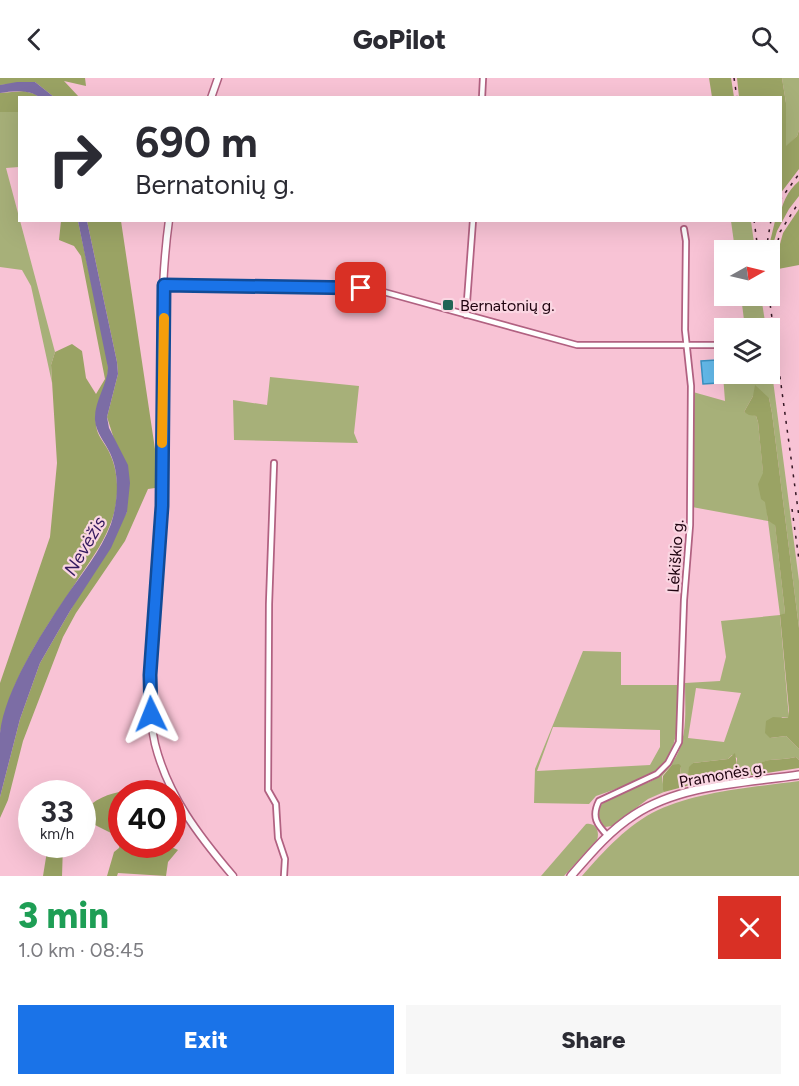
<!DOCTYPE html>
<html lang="en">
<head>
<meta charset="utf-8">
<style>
  :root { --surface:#fff; --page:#f7f7f7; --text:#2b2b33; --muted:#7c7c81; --accent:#1a73e8 }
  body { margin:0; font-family:Figtree,sans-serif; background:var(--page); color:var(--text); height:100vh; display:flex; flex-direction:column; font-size:22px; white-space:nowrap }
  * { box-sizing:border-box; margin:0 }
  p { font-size:20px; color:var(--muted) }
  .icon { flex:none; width:33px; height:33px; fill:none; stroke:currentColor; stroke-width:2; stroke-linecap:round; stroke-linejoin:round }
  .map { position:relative; height:798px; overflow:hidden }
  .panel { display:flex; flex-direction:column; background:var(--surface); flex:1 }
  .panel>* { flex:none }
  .top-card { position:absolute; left:18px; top:18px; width:764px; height:126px; border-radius:0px; box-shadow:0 6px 24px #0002; background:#fff; color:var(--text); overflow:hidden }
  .needle { width:39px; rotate:82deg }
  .fabs { position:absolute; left:714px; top:162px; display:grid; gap:12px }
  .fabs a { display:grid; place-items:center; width:66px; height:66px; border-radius:0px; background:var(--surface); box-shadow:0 6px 24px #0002; font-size:30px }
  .speed { position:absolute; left:18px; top:702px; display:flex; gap:12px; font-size:30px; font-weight:700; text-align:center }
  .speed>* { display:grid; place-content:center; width:78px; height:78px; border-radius:50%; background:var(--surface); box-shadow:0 6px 24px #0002; line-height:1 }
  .speed small { font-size:15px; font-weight:400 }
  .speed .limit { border:9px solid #d22; background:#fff; color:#111 }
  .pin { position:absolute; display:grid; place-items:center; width:51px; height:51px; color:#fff; margin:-26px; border-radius:12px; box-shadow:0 3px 9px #0006 }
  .me { position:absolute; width:66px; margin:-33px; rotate:358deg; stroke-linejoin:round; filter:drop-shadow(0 0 4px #0008) }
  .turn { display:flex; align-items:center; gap:21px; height:126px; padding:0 18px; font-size:27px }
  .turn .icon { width:78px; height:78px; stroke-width:2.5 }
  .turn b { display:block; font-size:42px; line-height:51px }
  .round { display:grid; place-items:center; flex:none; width:63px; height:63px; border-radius:0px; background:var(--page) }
  .summary { display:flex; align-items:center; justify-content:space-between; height:102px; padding:0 18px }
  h1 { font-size:36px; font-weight:800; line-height:45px; color:#1e9e55 }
  .button { display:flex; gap:12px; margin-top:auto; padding:12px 18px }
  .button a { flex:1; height:69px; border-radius:0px; background:var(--accent); color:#fff; font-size:24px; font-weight:800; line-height:69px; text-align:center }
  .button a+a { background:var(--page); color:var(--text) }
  header { display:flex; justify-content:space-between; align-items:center; height:78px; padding:0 18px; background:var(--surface); font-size:27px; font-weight:800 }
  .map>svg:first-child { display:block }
</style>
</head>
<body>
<header><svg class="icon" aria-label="back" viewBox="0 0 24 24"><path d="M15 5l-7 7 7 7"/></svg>GoPilot<svg class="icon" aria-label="search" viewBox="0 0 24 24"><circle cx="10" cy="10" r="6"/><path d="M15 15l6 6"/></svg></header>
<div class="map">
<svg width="799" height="798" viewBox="0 0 799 798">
  <rect width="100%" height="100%" fill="#f8c3d5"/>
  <g fill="#a7b079" fill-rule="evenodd">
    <polygon points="782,0 799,0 799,52 797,58 786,69 786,25"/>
    <polygon points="0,34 19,34 19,89 6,90 55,274 51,287 52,305 31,208 22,192 0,189"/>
    <polygon points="731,143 751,143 755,172 735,172"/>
    <polygon points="741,218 761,218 766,250 745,250"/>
    <path d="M 721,271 L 724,271 L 724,296 L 770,296 L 770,279 L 799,503 L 799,550 L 772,335 L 769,320 L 753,318 L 744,334 L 756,338 L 758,344 L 768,443 L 775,446 L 785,535 L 780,538 L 789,640 L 782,639 L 770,660 L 786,658 L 799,671 L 799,682 L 796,679 C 787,681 778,681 770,682 C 756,684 752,697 737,687 L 737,680 L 732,677 L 728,681 L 693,685 L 688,699 L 680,696 L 681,689 L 672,687 L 662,698 L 664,714 L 648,721 L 612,748 L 605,749 C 571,726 642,709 653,702 C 662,697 670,688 676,679 C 688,657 685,629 685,605 L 720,603 L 726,579 L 721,543 L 780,537 L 768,443 L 692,429 L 693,314 L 725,323 ZM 696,610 L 741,615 L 724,664 L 688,660 Z"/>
    <polygon points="270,299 359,308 354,355 358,365 234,362 233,322 267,327"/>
    <path d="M 583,573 L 621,574 L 621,607 L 679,607 C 678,688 671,692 596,718 L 589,726 L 534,725 L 535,691 ZM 553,649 L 660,652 L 660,669 L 650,687 L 537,693 Z"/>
    <path d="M 799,703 L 799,798 L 582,798 C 604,773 628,746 658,732 C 698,713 755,709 799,703 Z"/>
    <path d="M 586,746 C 596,744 600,754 597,762 L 564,798 L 541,798 Z"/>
  </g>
  <g fill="#9aa364">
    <polygon points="0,0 85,0 86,8 64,3 79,19 54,19 35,4 0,7"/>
    <polygon points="709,0 731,0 734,19 712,19"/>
    <polygon points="737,0 782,0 786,25 786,68 797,58 799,52 799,91 780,116 780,20 739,19"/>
    <polygon points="24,13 35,16 39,19 20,20 19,34 0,34 0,15"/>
    <path d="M 799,103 L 799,118 L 789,131 L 777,153 L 770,177 L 770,172 L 768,172 L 775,143 L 780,142 C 780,128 788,112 799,103 Z"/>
    <polygon points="799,131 799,187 773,192 783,155"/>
    <path d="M 61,143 L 78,143 C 84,172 91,202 97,232 C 102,251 108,271 108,290 C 109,312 91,329 97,352 C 99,360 107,368 110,376 C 120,397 119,426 110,447 C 102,468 87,487 75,506 C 44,552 10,601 0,656 L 0,605 L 50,459 L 57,385 L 51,287 L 55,274 L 72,266 L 82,273 L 86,300 L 96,316 L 105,301 L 81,178 L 74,168 L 59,162 Z"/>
    <polygon points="87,143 121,143 155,371 155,410 148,411 125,463 76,535 63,559 23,663 8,722 0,740 0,719 20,641 40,585 127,434 113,358 107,339 118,296 117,284"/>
    <polygon points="755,307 769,320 772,335 799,550 799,671 786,658 770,660 765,655 766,643 773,639 788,640 789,633 780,537 785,535 775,447 768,443 765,424 761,421 758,406 763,395 758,344 756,338 749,337 744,334 753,318"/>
    <path d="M 735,675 L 737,687 C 752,697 756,683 770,682 C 779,681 787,681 796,679 L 799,682 L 799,690 L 694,706 L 664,714 L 663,712 L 663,698 L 672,687 L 679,686 L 681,688 L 680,696 L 688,698 L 689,689 L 693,685 L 728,681 Z"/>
    <path d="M 125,713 L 127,715 L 122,716 L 121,760 L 83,741 L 83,734 C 93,722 109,715 125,713 Z"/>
    <polygon points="121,762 122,766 167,767 178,772 168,784 166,798 118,795 117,798 107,798 114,774 119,770"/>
    <polygon points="48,767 63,767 62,798 43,798"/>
  </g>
  <g fill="#7c6da5">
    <path d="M 17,4 L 35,4 L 54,19 L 39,19 C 29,11 12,13 0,15 L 0,7 Z"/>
    <path d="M 78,143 L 87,143 L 117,284 L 118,296 L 107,339 L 109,350 L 128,387 L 130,405 L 127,434 L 111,470 L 70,533 L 40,585 L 20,641 L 0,719 C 0,698 0,676 0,655 C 5,612 41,556 65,520 C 81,497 101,473 111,446 C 118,424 120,396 110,375 C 105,364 96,355 95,342 C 94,323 107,308 108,290 Z"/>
  </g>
  <polygon fill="#64baeb" stroke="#3a92c2" stroke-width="1.5" points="716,282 718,305 703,306 701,283"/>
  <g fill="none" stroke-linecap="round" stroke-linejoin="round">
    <g stroke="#b16181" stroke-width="8">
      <g id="minor">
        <polyline points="482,20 483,0"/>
        <polyline points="164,207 373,211 577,267 724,267"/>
        <polyline points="466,237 473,142"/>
        <polyline points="274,385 269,526 268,712 276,726 278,760 285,781 284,798"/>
        <path d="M 608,758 C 597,747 591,739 599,723 L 657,696 L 668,685 L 679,664 L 684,522 L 690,447 L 691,308 L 685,252 L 686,163 L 684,151"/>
      </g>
    </g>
    <g stroke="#b16181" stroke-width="9">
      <g id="tertiary">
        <polyline points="211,20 218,0"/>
        <path d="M 169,142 C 156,236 165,335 162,429 C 160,464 158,499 156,534 C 152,578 145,622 155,666 C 168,718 199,758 233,798"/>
      </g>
    </g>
    <g stroke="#b16181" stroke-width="10">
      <path id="secondary" d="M 571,798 C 590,776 609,753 634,737 C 681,706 745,705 799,697"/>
    </g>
    <use href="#minor" stroke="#fff" stroke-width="4.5"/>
    <use href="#tertiary" stroke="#fff" stroke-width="6"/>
    <use href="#secondary" stroke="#fff" stroke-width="7"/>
    <g stroke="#371926" stroke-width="1.5" stroke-dasharray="3 6" stroke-linecap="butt">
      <polyline points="734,0 737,20"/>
      <polyline points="780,122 799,96"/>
      <polyline points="754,142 758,172"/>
      <polyline points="766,172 771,142"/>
      <polyline points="770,198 780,154 799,124"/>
      <polyline points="769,218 799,439"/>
      <polyline points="792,431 799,482"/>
    </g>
  </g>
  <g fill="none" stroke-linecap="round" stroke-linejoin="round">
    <g stroke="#114b97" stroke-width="15">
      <polyline id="route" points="151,636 150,597 162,428 164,207 361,210"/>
    </g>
    <use href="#route" stroke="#1a73e8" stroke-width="10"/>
    <polyline stroke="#f59e0b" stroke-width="10" points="162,365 164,240"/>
  </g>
  <rect fill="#216556" stroke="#fad6e2" stroke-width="2" x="442" y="221" width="12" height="12" rx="3"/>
  <g text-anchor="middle" stroke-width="4.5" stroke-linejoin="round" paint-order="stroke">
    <g font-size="16" fill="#1e030f" stroke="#fad6e2" text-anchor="start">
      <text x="460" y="233">Bernatonių g.</text>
    </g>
    <g font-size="16" fill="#1e030f" stroke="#fad6e2">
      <text transform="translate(675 478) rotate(-86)" y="6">Lėkiškio g.</text>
      <text transform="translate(722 696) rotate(-10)" y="6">Pramonės g.</text>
    </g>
    <g font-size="18" font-style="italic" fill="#34195e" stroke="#fad6e2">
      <text transform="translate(85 468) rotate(-60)" y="6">Nevėžis</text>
    </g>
  </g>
</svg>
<div class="fabs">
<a><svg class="needle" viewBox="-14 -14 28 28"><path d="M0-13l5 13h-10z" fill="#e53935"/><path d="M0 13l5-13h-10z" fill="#7c7c81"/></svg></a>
<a><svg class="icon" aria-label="layers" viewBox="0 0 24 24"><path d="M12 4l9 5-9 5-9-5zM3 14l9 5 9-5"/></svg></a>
</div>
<div class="speed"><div>33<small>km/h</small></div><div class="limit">40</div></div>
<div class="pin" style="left:361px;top:210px;background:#d93025"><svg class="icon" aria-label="arrive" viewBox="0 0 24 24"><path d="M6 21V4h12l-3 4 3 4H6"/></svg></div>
<svg class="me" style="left:151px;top:636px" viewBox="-20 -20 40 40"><path d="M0-17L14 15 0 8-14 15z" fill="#1a73e8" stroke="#fff" stroke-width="4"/></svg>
<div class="top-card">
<div class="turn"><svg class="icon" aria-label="right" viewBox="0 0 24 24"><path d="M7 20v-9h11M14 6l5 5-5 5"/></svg><div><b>690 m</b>Bernatonių g.</div></div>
</div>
</div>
<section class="panel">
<div class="summary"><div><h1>3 min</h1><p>1.0 km · 08:45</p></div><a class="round" style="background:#d93025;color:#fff"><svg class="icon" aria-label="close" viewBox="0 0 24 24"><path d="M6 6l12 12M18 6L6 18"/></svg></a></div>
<div class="button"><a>Exit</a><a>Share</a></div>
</section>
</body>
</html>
